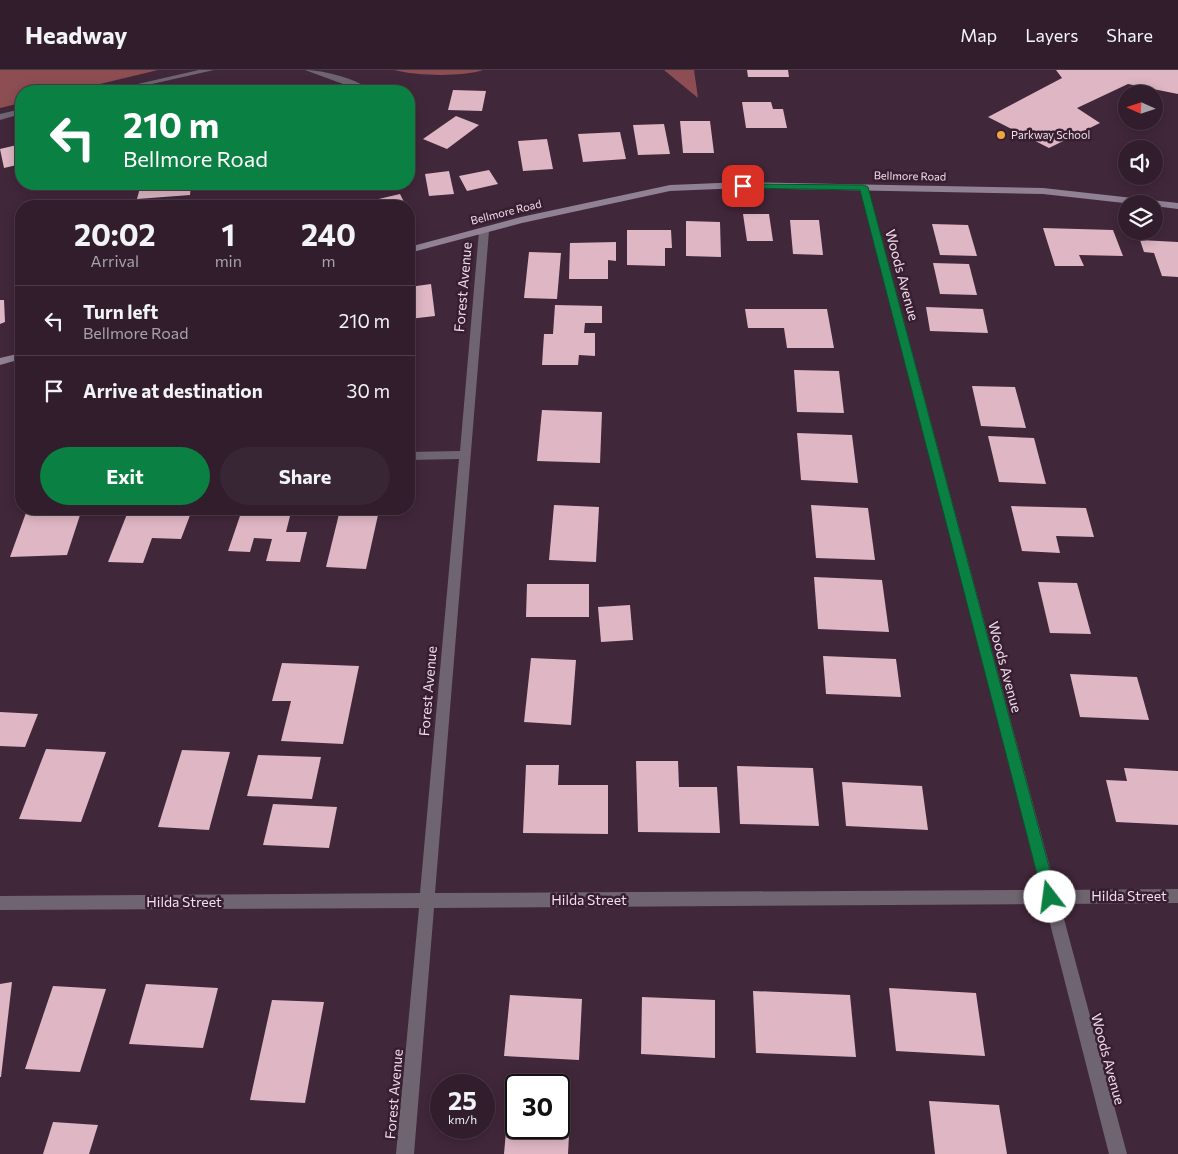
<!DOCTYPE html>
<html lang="en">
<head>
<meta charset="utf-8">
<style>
  :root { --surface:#311d2c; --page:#392634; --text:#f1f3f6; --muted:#a8a2a9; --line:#4c3b48; --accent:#0b8043 }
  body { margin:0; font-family:Commissioner,sans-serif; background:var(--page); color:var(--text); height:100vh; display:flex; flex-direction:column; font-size:19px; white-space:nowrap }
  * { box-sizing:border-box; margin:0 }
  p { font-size:16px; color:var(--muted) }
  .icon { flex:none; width:28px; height:28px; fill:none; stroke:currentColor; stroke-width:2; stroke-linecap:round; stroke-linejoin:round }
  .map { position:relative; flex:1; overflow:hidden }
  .panel { position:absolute; left:15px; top:130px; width:400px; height:315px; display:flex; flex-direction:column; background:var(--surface); border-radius:20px; box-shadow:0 2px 12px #0003,0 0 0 1px var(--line) }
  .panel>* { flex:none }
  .hud { position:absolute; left:15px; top:15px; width:400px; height:105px; border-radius:20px; box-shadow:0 2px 12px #0003,0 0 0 1px var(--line); background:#0b8043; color:#fff; overflow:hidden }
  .needle { width:32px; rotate:273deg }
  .controls { position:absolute; left:1118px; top:15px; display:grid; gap:10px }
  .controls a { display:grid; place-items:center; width:45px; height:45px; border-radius:50%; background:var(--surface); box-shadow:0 2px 12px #0003,0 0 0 1px var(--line); font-size:25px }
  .speed { position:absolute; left:430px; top:1004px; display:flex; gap:10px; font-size:25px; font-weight:700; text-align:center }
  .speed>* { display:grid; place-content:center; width:65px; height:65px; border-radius:50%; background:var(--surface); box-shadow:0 2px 12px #0003,0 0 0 1px var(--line); line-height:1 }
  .speed small { font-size:12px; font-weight:400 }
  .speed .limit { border:2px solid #111; border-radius:8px; background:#fff; color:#111 }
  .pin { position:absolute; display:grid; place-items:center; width:42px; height:42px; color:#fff; margin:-21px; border-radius:10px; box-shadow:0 2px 8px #0006 }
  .me { position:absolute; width:55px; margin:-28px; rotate:345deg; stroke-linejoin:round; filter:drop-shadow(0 0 4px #0008) }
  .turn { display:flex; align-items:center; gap:18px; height:105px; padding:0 25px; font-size:22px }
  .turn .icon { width:65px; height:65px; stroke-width:2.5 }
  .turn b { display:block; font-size:35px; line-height:42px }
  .eta { display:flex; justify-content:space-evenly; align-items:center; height:85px; text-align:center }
  .eta b { font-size:30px; font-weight:700; line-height:35px }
  .primary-button { display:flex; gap:10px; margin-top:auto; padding:10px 25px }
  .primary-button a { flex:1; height:58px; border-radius:30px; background:var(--accent); color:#fff; font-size:20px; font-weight:700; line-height:58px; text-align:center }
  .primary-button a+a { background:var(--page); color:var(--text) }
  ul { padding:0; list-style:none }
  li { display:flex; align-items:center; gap:15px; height:70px; padding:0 25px; border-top:1px solid var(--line) }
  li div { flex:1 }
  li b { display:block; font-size:19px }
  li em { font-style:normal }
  header { display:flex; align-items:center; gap:30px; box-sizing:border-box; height:70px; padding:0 25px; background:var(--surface); border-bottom:1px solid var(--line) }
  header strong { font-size:24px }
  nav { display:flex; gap:28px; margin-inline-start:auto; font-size:18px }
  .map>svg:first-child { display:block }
</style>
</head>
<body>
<header>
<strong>Headway</strong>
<nav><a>Map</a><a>Layers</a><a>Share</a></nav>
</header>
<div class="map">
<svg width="1178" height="1084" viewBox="0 0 1178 1084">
  <rect width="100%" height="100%" fill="#41273a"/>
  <g fill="#8d4e53">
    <polygon points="0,0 158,0 71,21 21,21 21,33 0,38"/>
    <path d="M 394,0 L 483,0 C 462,7 416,6 394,0 Z"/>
    <polygon points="664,0 694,0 698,28"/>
  </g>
  <g fill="#deb6c4">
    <polygon points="747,0 788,0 789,7 748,7"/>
    <polygon points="1056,0 1178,0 1178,24 1128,14 1077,38 1100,53 1049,78 988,47 1062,8"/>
    <polygon points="453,20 486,21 482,41 448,40"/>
    <polygon points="742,32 771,32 773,39 783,39 787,58 746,58"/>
    <polygon points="456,46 479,55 447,79 423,69"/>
    <polygon points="680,51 710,51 714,83 683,83"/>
    <polygon points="664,54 670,84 638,85 633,55"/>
    <polygon points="620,62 626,89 583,92 578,64"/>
    <polygon points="547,69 553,99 523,101 518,71"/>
    <polygon points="21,74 21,94 4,98 0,79"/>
    <polygon points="489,100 498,114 467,121 459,106"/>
    <polygon points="449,101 454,124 429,126 425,104"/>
    <polygon points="141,114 191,114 190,125 137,129"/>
    <polygon points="400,124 406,136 354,136 353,135"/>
    <polygon points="743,144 769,144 773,171 747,171"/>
    <polygon points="790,150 819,150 823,185 793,184"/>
    <polygon points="686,151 720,152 721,187 686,186"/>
    <polygon points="932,154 968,155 977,186 940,185"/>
    <polygon points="1043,158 1113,160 1123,186 1079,185 1084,196 1055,196"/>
    <polygon points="627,160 671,160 672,178 665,178 665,196 627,195"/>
    <polygon points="1140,170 1178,172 1178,207 1162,206 1154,183 1144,182"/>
    <polygon points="616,172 616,191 608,190 608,209 569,209 570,173"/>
    <polygon points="529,182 561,183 557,229 524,228"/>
    <polygon points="933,193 969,194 977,225 940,224"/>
    <polygon points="431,214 435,246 409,249 409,217"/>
    <polygon points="0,230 4,230 5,252 0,254"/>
    <polygon points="555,235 602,236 602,253 585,253 584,263 595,263 595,286 579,285 578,295 542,295 544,264 553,264"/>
    <polygon points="926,237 983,239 988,263 930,261"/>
    <polygon points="745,239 827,239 834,278 787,278 784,258 748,258"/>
    <polygon points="794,300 839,301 844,343 797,342"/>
    <polygon points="972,316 1015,317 1026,358 981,356"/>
    <polygon points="542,340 602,342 600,393 537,391"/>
    <polygon points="797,363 852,365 858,413 801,410"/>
    <polygon points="988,366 1034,368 1046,414 999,412"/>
    <polygon points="554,435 599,437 596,492 549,490"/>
    <polygon points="811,435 868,438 875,490 816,488"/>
    <polygon points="1011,436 1086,438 1094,467 1056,466 1060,483 1022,481"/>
    <polygon points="82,439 67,485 10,487 27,440"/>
    <polygon points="129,439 170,439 192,440 181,469 152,468 143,493 108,492"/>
    <polygon points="242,440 291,442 286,462 307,462 300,492 266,491 272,469 254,468 250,482 228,481"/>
    <polygon points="339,444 378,445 366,499 326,497"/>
    <polygon points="814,507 882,510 889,562 818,559"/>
    <polygon points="1038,512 1077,513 1091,564 1050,563"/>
    <polygon points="527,514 589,514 589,547 526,547"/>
    <polygon points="630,535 633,570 601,572 598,537"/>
    <polygon points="823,586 896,589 901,627 826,624"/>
    <polygon points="531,588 576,590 571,655 524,652"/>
    <polygon points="282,593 359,596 343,674 281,671 291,631 272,631"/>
    <polygon points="1070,604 1137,607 1149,650 1080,647"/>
    <polygon points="0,642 38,644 25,677 0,676"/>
    <polygon points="46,679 106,682 81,752 19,749"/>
    <polygon points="182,680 230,682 209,760 158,757"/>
    <polygon points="258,685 321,687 312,729 247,726"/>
    <polygon points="636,691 678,691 679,717 717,717 720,763 638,762"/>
    <polygon points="526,695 559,695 558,715 608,715 608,764 523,763"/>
    <polygon points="737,696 813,698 819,756 740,754"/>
    <polygon points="1124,698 1178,701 1178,755 1116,752 1106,710 1127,711"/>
    <polygon points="842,712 922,716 928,760 846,756"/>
    <polygon points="273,734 337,737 329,778 263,775"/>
    <polygon points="12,912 1,1007 0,1007 0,914"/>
    <polygon points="146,914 218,918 203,978 129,974"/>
    <polygon points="53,916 106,919 80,1002 25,999"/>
    <polygon points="889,918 976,923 985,986 896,981"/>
    <polygon points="753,921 850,925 856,987 756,983"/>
    <polygon points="510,925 582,929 579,990 504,986"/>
    <polygon points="642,927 715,930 715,988 641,984"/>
    <polygon points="272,930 324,932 305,1033 250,1030"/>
    <polygon points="929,1031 999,1035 1007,1084 935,1084"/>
    <polygon points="53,1052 98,1055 89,1084 43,1084"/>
    <polygon points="506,1061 569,1065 568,1084 504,1084"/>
  </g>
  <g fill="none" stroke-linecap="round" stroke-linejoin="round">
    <g fill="#6e6571" fill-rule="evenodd">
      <polygon points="199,0 214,0 121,21 107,21"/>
      <path d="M 305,0 C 323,0 358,9 372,21 L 362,21 Z"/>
      <polygon points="21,39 21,44 0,50 0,44"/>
      <polygon points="864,114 868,117 1056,820 1178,819 1178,833 1060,834 1127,1084 1109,1084 1045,834 434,838 414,1084 396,1084 419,838 0,840 0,826 420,823 459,389 409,390 409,382 460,381 479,161 484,158 489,161 435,823 1041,820 860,117"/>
    </g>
    <g fill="#908195" fill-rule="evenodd">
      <polygon points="743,112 1043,118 1178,133 1178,139 1154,136 1154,134 1133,134 1043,124 743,118 670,121 522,153 409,183 409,177 521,147 670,115"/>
      <polygon points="21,283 21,289 0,295 0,288"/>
    </g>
  </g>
  <polygon fill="#0b8043" stroke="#07532c" points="740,114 864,115 868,117 1057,827 1055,832 1050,833 1045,832 1043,827 860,120 743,118 739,116"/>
  <circle fill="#f0a63f" stroke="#371e30" stroke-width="2" cx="1001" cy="65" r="5"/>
  <g text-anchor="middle" stroke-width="5" stroke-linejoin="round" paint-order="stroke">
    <g font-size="11" fill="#f1dfeb" stroke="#371e30" text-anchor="start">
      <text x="1011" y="69">Parkway School</text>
    </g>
    <g font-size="11" fill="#f1dfeb" stroke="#371e30">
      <text transform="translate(910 106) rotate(1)" y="4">Bellmore Road</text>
      <text transform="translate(506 142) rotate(-14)" y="4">Bellmore Road</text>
    </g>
    <g font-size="14" fill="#f1dfeb" stroke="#371e30">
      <text transform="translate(902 205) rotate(75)" y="5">Woods Avenue</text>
      <text transform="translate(463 217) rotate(-85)" y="5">Forest Avenue</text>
      <text transform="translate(1005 597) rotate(75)" y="5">Woods Avenue</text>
      <text transform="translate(428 621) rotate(-85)" y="5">Forest Avenue</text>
      <text x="1129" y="831">Hilda Street</text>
      <text x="589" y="835">Hilda Street</text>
      <text x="184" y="837">Hilda Street</text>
      <text transform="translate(1108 989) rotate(75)" y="5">Woods Avenue</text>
      <text transform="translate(394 1024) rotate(-85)" y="5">Forest Avenue</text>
    </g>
  </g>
</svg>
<div class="controls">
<a><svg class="needle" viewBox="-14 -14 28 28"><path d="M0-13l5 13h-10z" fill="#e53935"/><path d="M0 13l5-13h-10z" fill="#a8a2a9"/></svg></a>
<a><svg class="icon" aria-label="sound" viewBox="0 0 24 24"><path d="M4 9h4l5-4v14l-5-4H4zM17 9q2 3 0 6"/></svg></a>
<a><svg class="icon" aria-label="layers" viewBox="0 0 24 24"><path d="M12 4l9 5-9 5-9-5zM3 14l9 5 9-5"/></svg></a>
</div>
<div class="speed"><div>25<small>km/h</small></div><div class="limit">30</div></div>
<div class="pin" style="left:743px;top:116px;background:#d93025"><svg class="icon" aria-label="arrive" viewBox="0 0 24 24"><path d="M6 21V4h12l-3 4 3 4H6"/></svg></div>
<svg class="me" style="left:1050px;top:827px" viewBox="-20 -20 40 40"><circle r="19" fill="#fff"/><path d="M0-13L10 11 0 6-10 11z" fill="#0b8043"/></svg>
<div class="hud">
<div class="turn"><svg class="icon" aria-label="left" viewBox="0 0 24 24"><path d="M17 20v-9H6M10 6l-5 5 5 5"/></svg><div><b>210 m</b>Bellmore Road</div></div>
</div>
<section class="panel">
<div class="eta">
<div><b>20:02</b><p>Arrival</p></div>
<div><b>1</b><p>min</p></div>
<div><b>240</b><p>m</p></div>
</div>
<ul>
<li><svg class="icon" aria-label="left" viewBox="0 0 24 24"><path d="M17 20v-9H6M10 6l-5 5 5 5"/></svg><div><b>Turn left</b><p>Bellmore Road</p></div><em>210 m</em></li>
<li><svg class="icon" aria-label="arrive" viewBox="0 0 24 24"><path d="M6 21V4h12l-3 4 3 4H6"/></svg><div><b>Arrive at destination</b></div><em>30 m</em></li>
</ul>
<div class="primary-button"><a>Exit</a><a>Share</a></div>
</section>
</div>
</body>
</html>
